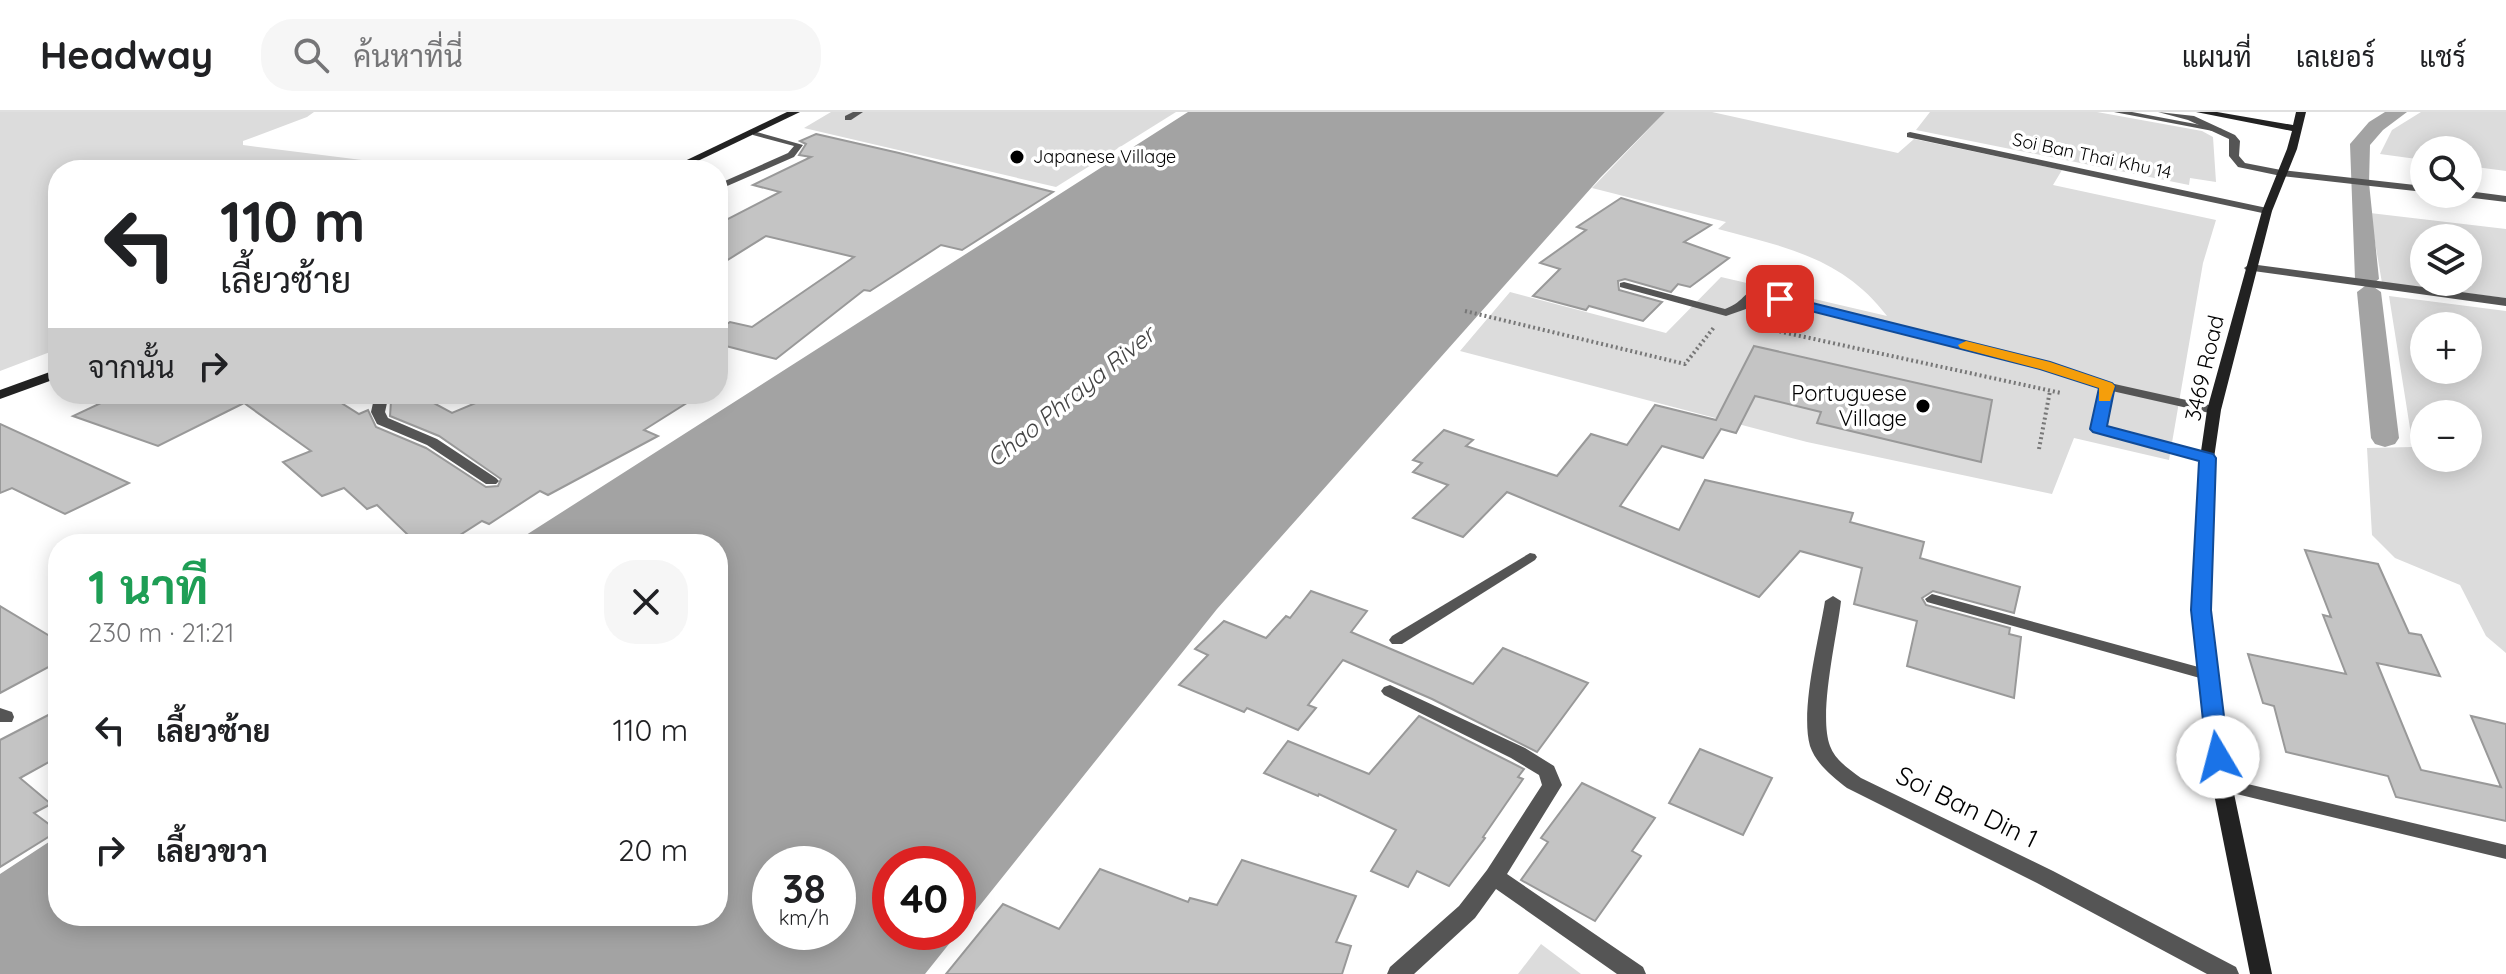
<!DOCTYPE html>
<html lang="th">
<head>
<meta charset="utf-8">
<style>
  :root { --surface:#fff; --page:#f6f6f6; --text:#202124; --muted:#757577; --line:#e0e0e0 }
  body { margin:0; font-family:Quicksand,Sarabun,sans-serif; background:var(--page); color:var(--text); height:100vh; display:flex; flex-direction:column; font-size:30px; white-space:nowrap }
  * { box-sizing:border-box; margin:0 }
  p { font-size:26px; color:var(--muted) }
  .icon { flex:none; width:44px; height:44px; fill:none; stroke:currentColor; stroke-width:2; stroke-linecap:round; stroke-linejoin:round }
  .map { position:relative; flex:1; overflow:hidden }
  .panel { position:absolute; left:48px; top:422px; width:680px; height:392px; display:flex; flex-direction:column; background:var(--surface); border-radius:32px; box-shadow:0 4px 20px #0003 }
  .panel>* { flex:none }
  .banner { position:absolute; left:48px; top:48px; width:680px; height:244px; border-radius:32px; box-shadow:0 4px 20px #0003; background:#fff; color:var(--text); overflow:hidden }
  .tools { position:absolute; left:2410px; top:24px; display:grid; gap:16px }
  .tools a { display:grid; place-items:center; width:72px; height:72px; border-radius:50%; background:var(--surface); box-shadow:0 4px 20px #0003; font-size:40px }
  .speed { position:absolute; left:752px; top:734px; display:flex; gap:16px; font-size:40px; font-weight:700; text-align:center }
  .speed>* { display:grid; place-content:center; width:104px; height:104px; border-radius:50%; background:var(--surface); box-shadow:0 4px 20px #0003; line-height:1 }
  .speed small { font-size:20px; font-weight:400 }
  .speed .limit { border:12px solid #d22; background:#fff; color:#111 }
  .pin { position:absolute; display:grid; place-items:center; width:68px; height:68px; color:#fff; margin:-34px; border-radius:16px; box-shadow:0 4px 12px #0006 }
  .me { position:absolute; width:88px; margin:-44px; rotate:352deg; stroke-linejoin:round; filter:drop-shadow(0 0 6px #0008) }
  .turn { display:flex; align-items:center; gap:28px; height:168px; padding:0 40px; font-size:36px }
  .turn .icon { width:104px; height:104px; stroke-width:2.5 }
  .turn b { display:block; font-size:56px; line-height:68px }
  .then { display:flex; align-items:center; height:76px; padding:0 40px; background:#0003; gap:16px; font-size:30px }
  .round { display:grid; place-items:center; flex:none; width:84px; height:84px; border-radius:32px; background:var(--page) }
  .headline { display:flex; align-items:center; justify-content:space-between; height:136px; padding:0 40px }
  h1 { font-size:48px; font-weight:700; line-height:60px; color:#1e9e55 }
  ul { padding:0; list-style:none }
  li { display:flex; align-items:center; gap:24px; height:120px; padding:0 40px }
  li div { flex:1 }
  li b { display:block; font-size:30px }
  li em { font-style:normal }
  header { display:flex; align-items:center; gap:48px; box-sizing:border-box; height:112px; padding:0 40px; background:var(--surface); border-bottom:2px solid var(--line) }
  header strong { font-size:38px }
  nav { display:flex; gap:44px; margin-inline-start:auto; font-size:28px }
  .search { width:560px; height:72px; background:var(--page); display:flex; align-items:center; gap:20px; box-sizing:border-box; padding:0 28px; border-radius:32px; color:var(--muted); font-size:30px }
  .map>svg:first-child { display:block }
</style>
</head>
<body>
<header>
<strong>Headway</strong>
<div class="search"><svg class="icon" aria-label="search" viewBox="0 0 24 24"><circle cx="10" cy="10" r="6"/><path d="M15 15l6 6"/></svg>ค้นหาที่นี่</div>
<nav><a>แผนที่</a><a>เลเยอร์</a><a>แชร์</a></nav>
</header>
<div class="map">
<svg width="2506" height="862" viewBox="0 0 2506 862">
  <rect width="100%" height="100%" fill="#fff"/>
  <g fill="#dcdcdc" fill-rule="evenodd">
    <polygon points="0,0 314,0 307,5 243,29 243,33 434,57 58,58 58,237 0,259"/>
    <polygon points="831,0 1176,0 1056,75 804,16"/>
    <path d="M 1665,0 L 1712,0 L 1898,41 L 1914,27 L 2062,58 L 2053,73 L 2216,108 L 2203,151 L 2169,348 L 2074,326 L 2052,382 L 1807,330 L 1460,239 L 1510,180 L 1666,221 L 1721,165 L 1887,204 C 1843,146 1785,135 1718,117 L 1726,110 L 1592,76 Z"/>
    <polygon points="1930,0 2097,0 2202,19 2213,25 2216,70 2190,66 2189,73 1916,18"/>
    <polygon points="2421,0 2506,0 2506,59 2468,54 2468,38 2424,38 2424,48 2380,42 2392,18"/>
    <path d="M 2370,101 L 2506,117 L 2506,186 L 2382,171 ZM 2424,126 L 2468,126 L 2468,170 L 2424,170 Z"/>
    <path d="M 2389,184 L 2506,199 L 2506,541 L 2486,524 L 2460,473 L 2395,446 L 2372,423 L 2367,336 L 2413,335 ZM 2424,214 L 2468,214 L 2468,258 L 2424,258 ZM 2468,302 L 2468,346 L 2424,346 L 2424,302 Z"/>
    <polygon points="1541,832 1581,862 1518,862"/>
  </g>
  <path fill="#a3a3a3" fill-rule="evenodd" d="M 1188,0 L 1665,0 L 1600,66 L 1217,497 L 925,862 L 0,862 L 0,762 L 58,724 L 58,804 L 718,804 L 718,432 L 512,432 ZM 838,752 L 838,820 L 770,820 L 770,752 ZM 958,752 L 958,820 L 890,820 L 890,752 Z"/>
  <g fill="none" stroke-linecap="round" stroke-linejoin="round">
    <polygon fill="#a3a3a3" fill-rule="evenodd" points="2385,0 2407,0 2383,18 2370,33 2369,71 2379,167 2371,173 2381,180 2399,326 2395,332 2385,335 2375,332 2371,326 2357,180 2365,174 2355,167 2350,32 2369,10"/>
  </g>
  <g fill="#c4c4c4" stroke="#999" stroke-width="2">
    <polygon points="816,22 899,41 1053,80 962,138 941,133 870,179 864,178 776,247 718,232 718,218 730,210 752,215 854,145 766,124 718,154 718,112 780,80 753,73 811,45 799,43 806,32 800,29"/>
    <polygon points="1621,86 1711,113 1684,130 1729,146 1690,175 1678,172 1671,180 1625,167 1618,169 1619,178 1662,190 1643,209 1589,194 1586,198 1533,184 1560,157 1540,151 1586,118 1577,115"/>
    <polygon points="1754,234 1992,288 1981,350 1817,311 1821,300 1755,284 1736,321 1721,317 1703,346 1662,334 1620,394 1679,418 1705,368 1853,401 1850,410 1924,430 1920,446 2020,475 2014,501 1933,479 1922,486 1926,493 2010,516 2009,522 2021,525 2014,586 1907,554 1917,509 1854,492 1862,456 1800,439 1759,485 1507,380 1463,425 1413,406 1448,373 1413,360 1422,351 1413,348 1444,318 1473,328 1466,334 1557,364 1591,322 1627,333 1655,293 1716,308"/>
    <polygon points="120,282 327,282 359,302 368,298 376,315 426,336 486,375 498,374 501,367 439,324 390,304 391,289 406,282 417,282 452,301 497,282 701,282 644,318 658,324 548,383 540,379 489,412 482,409 446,432 432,432 409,424 377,393 367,397 344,376 322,384 283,350 311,339 244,291 158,334 73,304"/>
    <polygon points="0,312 129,371 65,402 12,376 0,381"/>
    <polygon points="2305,438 2378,452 2409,521 2421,523 2440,564 2377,551 2421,658 2501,675 2471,604 2506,612 2506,709 2396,685 2388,664 2286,640 2274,594 2263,591 2248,542 2346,562 2323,503 2331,505"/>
    <polygon points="1311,479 1367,499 1351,520 1473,572 1503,536 1588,571 1537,640 1432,587 1343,548 1308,593 1316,596 1298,618 1247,596 1244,600 1179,573 1208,543 1195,537 1224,509 1266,526 1286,504 1290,506"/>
    <polygon points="0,494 58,529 58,550 0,581"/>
    <polygon points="58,598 58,645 20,666 51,692 34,701 58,719 0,755 0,628"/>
    <polygon points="1419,604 1524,657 1518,665 1523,667 1483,725 1485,726 1449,774 1417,759 1408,775 1371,759 1396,718 1319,682 1318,684 1264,661 1288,629 1369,662"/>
    <polygon points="1700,637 1772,666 1743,723 1669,691"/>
    <polygon points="1582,671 1655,706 1632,739 1641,744 1595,809 1521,768 1548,730 1541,726"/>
    <polygon points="1242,748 1356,784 1336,830 1351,834 1342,862 946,862 1003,792 1059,817 1100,757 1188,790 1190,786 1217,793"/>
  </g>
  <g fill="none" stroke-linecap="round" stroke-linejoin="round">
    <g stroke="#777" stroke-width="4" stroke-dasharray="2 3" stroke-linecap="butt">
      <polyline points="1465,199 1685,252 1715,214"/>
      <polyline points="1750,213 2061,281"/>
      <polyline points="2039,337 2050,279"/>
    </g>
    <g fill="#555" fill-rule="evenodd">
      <polygon points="853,0 863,0 851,8 845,8 845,4"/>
      <polygon points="2114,0 2132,0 2222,17 2218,20"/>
      <polygon points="753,19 803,33 794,45 718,78 718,72 788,41 794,34 753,23"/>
      <path d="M 1624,170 L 1725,197 C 1742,191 1743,182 1754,177 L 2049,251 L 2110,271 L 2218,295 L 2220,298 L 2214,302 L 2112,279 L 2105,315 L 2212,343 L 2213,346 L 2207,350 L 2094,320 L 2092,317 L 2101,276 L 2041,255 L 1756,184 L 1746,197 L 1726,204 L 1620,175 L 1620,171 Z"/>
      <polygon points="1530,441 1535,442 1537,445 1535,448 1402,532 1392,532 1389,528 1392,524"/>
      <polygon points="1932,482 2213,559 2215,563 2213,567 2207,568 1927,490 1925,487"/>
      <polygon points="2222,666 2506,733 2506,747 2216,677 2213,672 2216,667"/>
    </g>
    <g fill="#555" fill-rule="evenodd">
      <polygon points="2158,0 2194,4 2235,23 2240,29 2239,44 2245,51 2281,58 2424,74 2424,80 2281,64 2238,55 2229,44 2229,27 2188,8"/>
      <polygon points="1910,20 2267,96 2272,99 2267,102 1907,25 1907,21"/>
      <polygon points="2468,79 2506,84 2506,90 2465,85 2460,82 2468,82"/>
      <polygon points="2250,152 2506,186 2506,194 2246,158 2244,156"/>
      <polygon points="375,282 389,282 385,300 388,306 437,327 496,366 499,369 496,372 486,372 427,333 377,312 371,300"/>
      <path d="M 1833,484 L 1841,489 C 1837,525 1818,602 1830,634 C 1835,648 1850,658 1861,666 L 2053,759 L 2236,855 L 2239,862 L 2207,862 L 2037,771 L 1847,676 C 1833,665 1816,652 1810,634 C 1800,598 1819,527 1825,489 Z"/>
      <polygon points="1390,573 1525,636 1554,654 1562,673 1507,762 1643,855 1646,862 1617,862 1496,777 1475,806 1414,862 1387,862 1390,855 1459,794 1487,758 1542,673 1539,663 1511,646 1384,583 1381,579 1384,575"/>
      <polygon points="0,596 12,600 14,605 12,610 0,610"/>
    </g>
    <g fill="#222" fill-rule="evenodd">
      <polygon points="787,0 800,0 679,58 666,58"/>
      <polygon points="2196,0 2217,0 2293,13 2296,0 2306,0 2297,37 2272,99 2221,298 2214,346 2211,424 2210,498 2216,563 2232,672 2272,862 2250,862 2212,672 2198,563 2192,498 2195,424 2200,346 2207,298 2262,99 2287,37 2292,19"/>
      <polygon points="58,257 58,266 0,287 0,278"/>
    </g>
  </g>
  <polygon fill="#1a73e8" stroke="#114b97" stroke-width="2" points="1780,183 2050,250 2112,271 2115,274 2107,314 2213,342 2216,346 2211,498 2229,645 2226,650 2211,650 2207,645 2191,498 2199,349 2093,320 2090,317 2099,276 2040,257 1775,190 1773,187"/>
  <polygon fill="#f59e0b" points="1966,229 2050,250 2112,271 2115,274 2110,289 2099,289 2099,276 2040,257 1960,236 1958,233"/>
  <g fill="#000" stroke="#fff" stroke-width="3">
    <circle cx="1017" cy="45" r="8"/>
    <circle cx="1923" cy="294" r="8"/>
  </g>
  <g text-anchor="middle" stroke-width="7" stroke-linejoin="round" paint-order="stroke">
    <g font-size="18" fill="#000" stroke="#fff">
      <text transform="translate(2092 44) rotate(12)" y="6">Soi Ban Thai Khu 14</text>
    </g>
    <g font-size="18" fill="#000" stroke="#fff" text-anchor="start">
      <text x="1033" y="51">Japanese Village</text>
    </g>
    <g font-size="22" fill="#000" stroke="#fff">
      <text transform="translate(2204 256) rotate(-77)" y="8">3469 Road</text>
    </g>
    <g font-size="22" fill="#000" stroke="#fff" text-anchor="end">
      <text x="1907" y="289">Portuguese<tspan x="1907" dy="25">Village</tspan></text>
    </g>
    <g font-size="24" font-style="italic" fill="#444" stroke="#fff">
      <text transform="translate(1071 285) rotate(-39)" y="8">Chao Phraya River</text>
    </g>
    <g font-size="26" fill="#000" stroke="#fff">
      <text transform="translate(1967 695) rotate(26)" y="9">Soi Ban Din 1</text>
    </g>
  </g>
</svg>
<div class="tools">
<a><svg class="icon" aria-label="search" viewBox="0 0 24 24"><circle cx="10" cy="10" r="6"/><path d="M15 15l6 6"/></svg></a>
<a><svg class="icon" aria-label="layers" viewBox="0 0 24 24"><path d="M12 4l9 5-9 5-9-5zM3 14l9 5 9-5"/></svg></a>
<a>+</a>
<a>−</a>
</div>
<div class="speed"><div>38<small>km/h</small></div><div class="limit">40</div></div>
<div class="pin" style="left:1780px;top:187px;background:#d93025"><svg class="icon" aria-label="arrive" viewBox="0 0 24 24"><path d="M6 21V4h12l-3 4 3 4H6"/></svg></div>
<svg class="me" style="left:2218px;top:645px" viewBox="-20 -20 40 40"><circle r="19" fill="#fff"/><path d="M0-13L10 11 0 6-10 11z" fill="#1a73e8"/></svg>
<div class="banner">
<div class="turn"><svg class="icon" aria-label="left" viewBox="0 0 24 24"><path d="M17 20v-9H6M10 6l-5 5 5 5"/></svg><div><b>110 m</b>เลี้ยวซ้าย</div></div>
<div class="then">จากนั้น<svg class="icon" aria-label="right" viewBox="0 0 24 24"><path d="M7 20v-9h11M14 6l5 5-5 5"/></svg></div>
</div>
<section class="panel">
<div class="headline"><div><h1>1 นาที</h1><p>230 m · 21:21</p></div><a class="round"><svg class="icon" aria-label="close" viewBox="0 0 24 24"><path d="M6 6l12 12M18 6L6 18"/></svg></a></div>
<ul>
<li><svg class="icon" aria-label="left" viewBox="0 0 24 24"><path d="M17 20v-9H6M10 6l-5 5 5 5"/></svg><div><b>เลี้ยวซ้าย</b></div><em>110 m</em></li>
<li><svg class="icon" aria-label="right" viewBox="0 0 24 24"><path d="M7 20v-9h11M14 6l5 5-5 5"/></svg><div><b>เลี้ยวขวา</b></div><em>20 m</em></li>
</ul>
</section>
</div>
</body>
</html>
